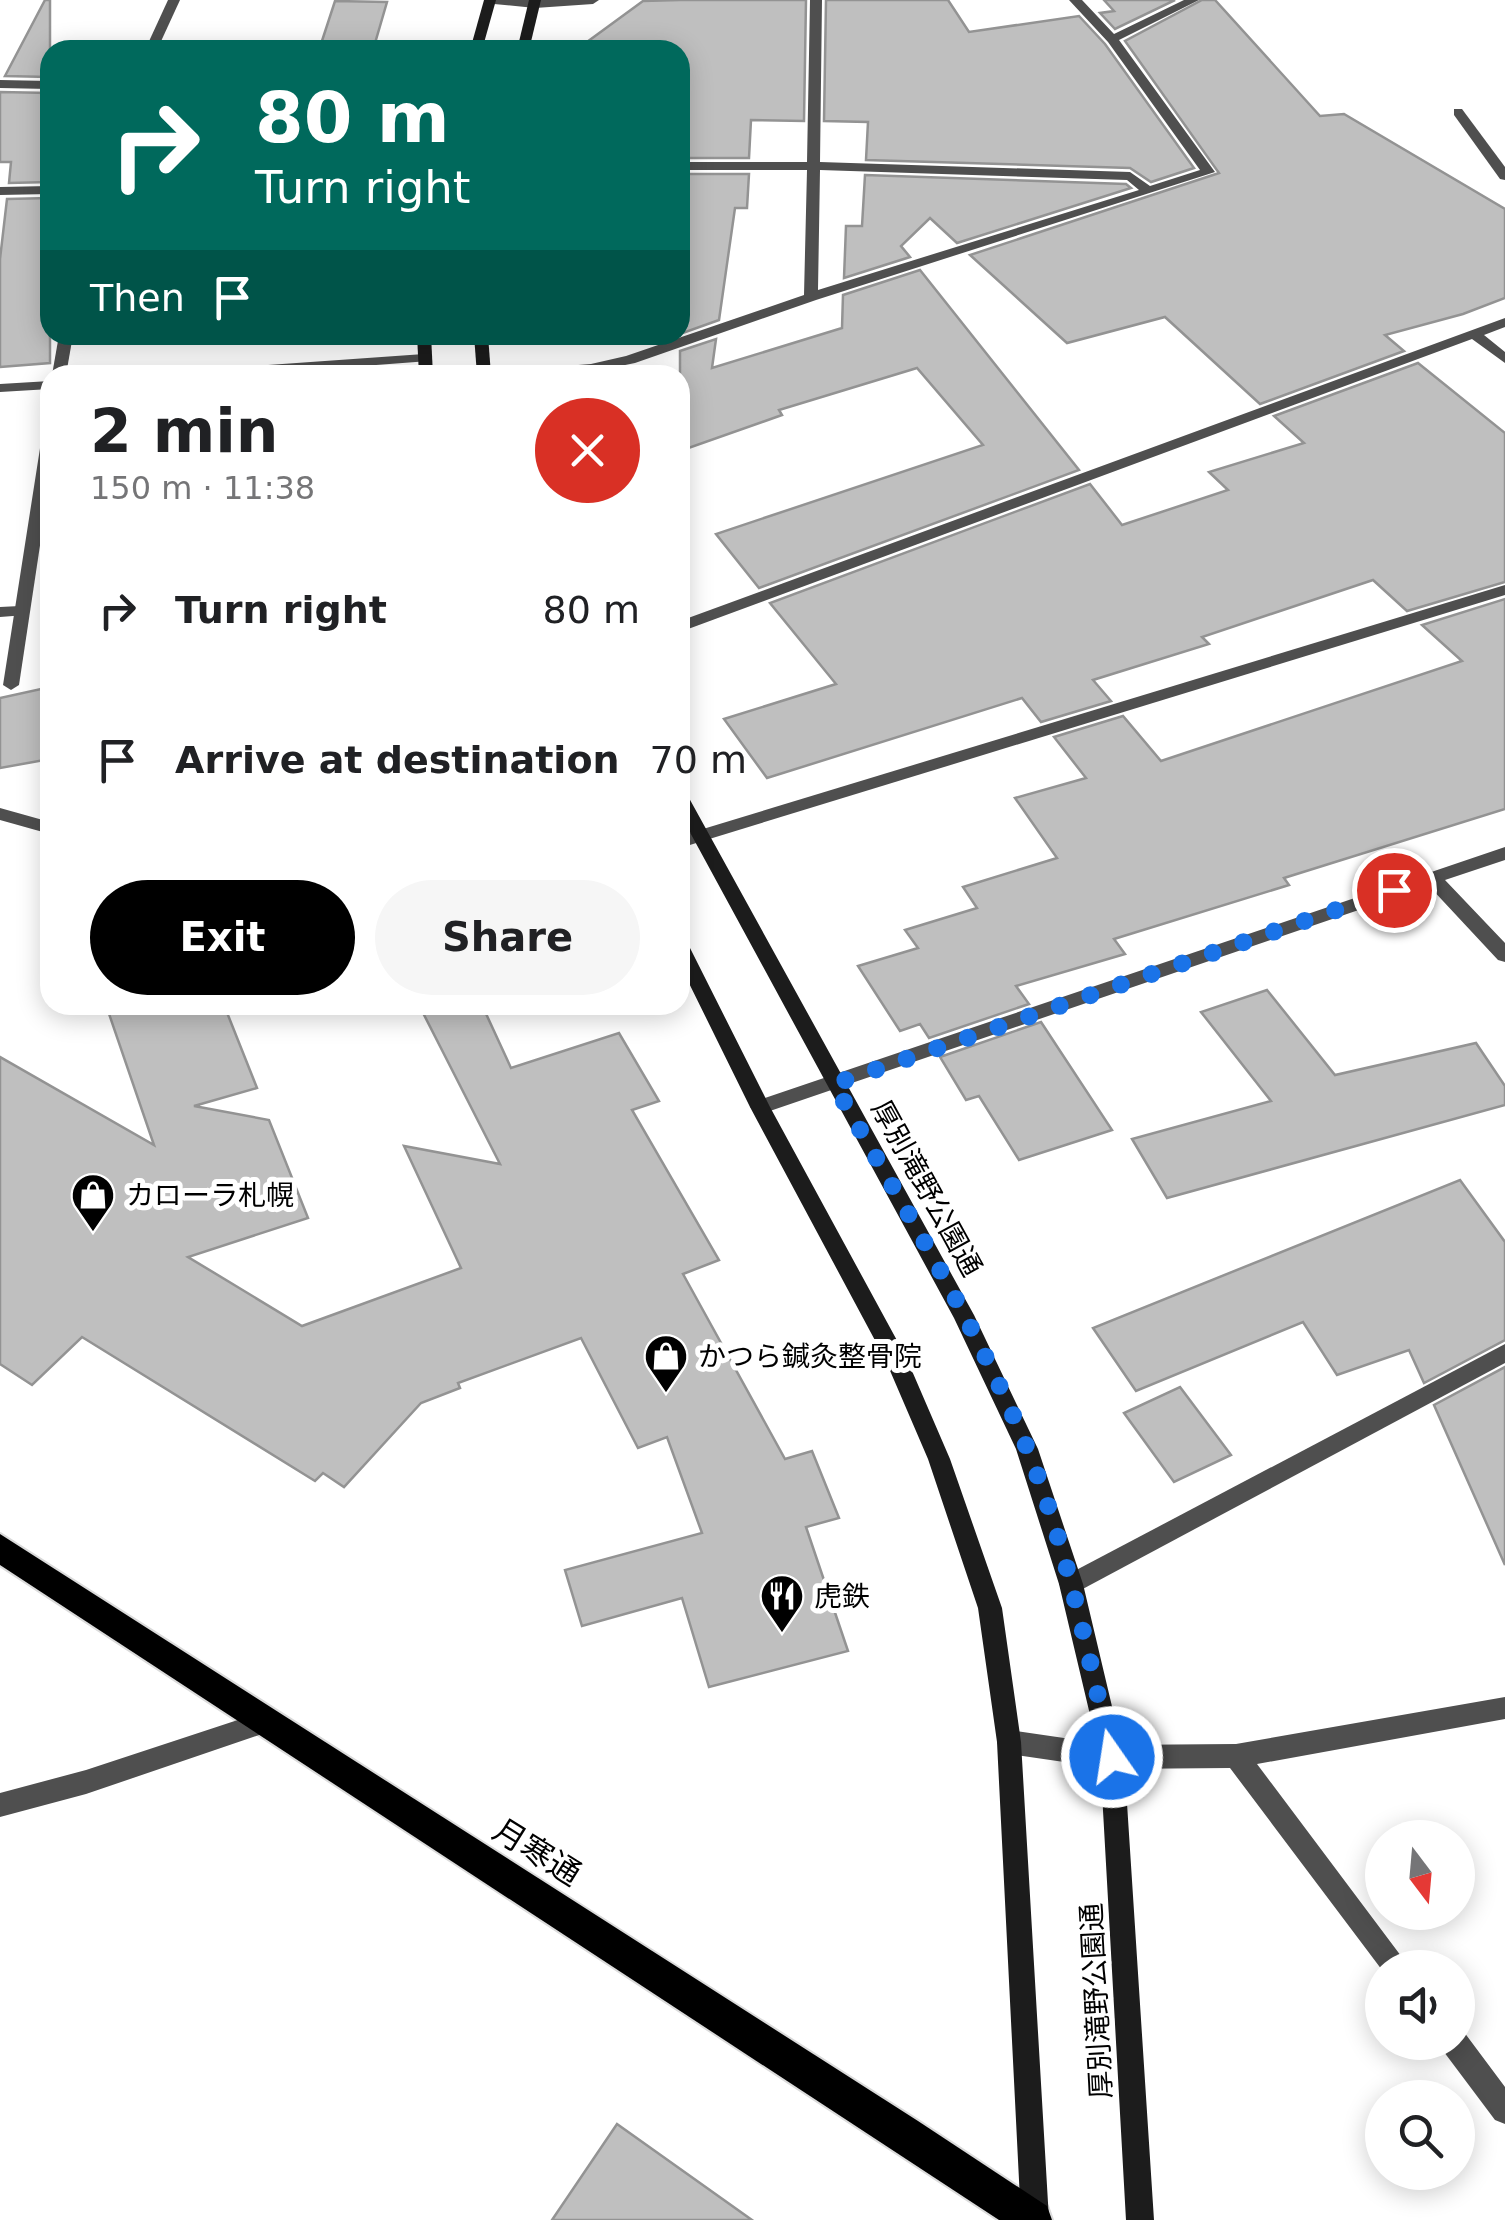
<!DOCTYPE html>
<html lang="en">
<head>
<meta charset="utf-8">
<style>
  :root { --surface:#fff; --page:#f6f6f6; --text:#202124; --muted:#757577; --accent:#000 }
  body { margin:0; font-family:"DejaVu Sans","Noto Sans JP",sans-serif; background:var(--page); color:var(--text); height:100vh; display:flex; flex-direction:column; font-size:38px; white-space:nowrap }
  * { box-sizing:border-box; margin:0 }
  p { font-size:32px; color:var(--muted) }
  .icon { flex:none; width:55px; height:55px; fill:none; stroke:currentColor; stroke-width:2; stroke-linecap:round; stroke-linejoin:round }
  .map { position:relative; flex:1; overflow:hidden }
  .details { position:absolute; left:40px; top:365px; width:650px; height:650px; display:flex; flex-direction:column; background:var(--surface); border-radius:30px; box-shadow:0 5px 25px #0003 }
  .details>* { flex:none }
  .hud { position:absolute; left:40px; top:40px; width:650px; height:305px; border-radius:30px; box-shadow:0 5px 25px #0003; background:#00695c; color:#fff; overflow:hidden }
  .needle { width:65px; rotate:164deg }
  .buttons { position:absolute; left:1365px; top:1820px; display:grid; gap:20px }
  .buttons a { display:grid; place-items:center; width:110px; height:110px; border-radius:50%; background:var(--surface); box-shadow:0 5px 25px #0003; font-size:50px }
  .pin { position:absolute; display:grid; place-items:center; width:85px; height:85px; color:#fff; margin:-42px; border:5px solid #fff; border-radius:50%; box-shadow:0 2px 10px #0007 }
  .me { position:absolute; width:110px; margin:-55px; rotate:347deg; stroke-linejoin:round; filter:drop-shadow(0 0 8px #0008) }
  .turn { display:flex; align-items:center; gap:35px; height:210px; padding:0 50px; font-size:45px }
  .turn .icon { width:130px; height:130px; stroke-width:2.5 }
  .turn b { display:block; font-size:70px; line-height:85px }
  .then { display:flex; align-items:center; height:95px; padding:0 50px; background:#0003; gap:20px; font-size:38px }
  .round { display:grid; place-items:center; flex:none; width:105px; height:105px; border-radius:52px; background:var(--page) }
  .head { display:flex; align-items:center; justify-content:space-between; height:170px; padding:0 50px }
  h1 { font-size:60px; font-weight:600; line-height:75px }
  .action { display:flex; gap:20px; margin-top:auto; padding:20px 50px }
  .action a { flex:1; height:115px; border-radius:60px; background:var(--accent); color:#fff; font-size:40px; font-weight:600; line-height:115px; text-align:center }
  .action a+a { background:var(--page); color:var(--text) }
  ul { padding:0; list-style:none }
  li { display:flex; align-items:center; gap:30px; height:150px; padding:0 50px }
  li div { flex:1 }
  li b { display:block; font-size:38px }
  li em { font-style:normal }
  .map>svg:first-child { display:block }
</style>
</head>
<body>
<div class="map">
<svg width="1505" height="2220" viewBox="0 0 1505 2220">
  <rect width="100%" height="100%" fill="#fff"/>
  <g fill="#bfbfbf" stroke="#939393" stroke-width="2.5">
    <polygon points="45,0 50,0 50,77 5,76"/>
    <polygon points="680,0 806,0 804,121 751,120 749,158 680,158 680,50 576,50 643,1"/>
    <polygon points="826,0 948,0 969,32 1079,16 1105,44 1194,168 1151,182 1130,168 866,160 868,122 824,121"/>
    <polygon points="1104,0 1175,0 1115,29 1100,13 1114,11"/>
    <polygon points="1202,0 1215,0 1320,116 1344,114 1505,209 1505,298 1463,314 1385,335 1404,351 1260,404 1165,317 1067,343 970,255 1219,173 1125,41"/>
    <polygon points="335,1 387,2 373,50 319,50"/>
    <polygon points="0,92 50,93 50,182 9,183 11,162 0,162"/>
    <polygon points="680,174 749,174 747,208 735,208 719,320 680,334"/>
    <polygon points="865,175 1126,184 1131,188 957,243 930,218 901,246 910,257 844,278 846,226 862,226"/>
    <polygon points="50,198 50,363 0,367 0,259 7,199"/>
    <polygon points="920,270 1079,470 759,588 716,534 983,445 917,368 779,410 782,415 680,451 680,351 716,339 712,368 842,328 843,295"/>
    <polygon points="1418,363 1505,433 1505,582 1407,611 1373,580 1202,637 1209,644 1093,680 1111,701 1041,722 1022,698 767,778 724,719 836,684 770,603 1090,484 1122,525 1228,490 1209,472 1304,443 1274,416"/>
    <polygon points="1505,599 1505,809 1284,878 1289,885 1114,939 1125,954 1016,986 1029,1004 929,1038 920,1024 900,1031 858,966 918,948 905,930 977,908 963,887 1057,858 1015,798 1086,778 1054,737 1123,716 1161,761 1462,661 1422,625"/>
    <polygon points="50,687 50,759 0,768 0,698"/>
    <polygon points="1267,990 1335,1075 1476,1043 1505,1086 1505,1105 1167,1198 1132,1139 1271,1101 1201,1012"/>
    <polygon points="106,1005 224,1005 257,1088 194,1106 269,1120 308,1218 188,1257 302,1326 461,1268 404,1146 500,1164 419,1005 482,1005 511,1068 619,1033 659,1101 632,1110 719,1260 683,1274 785,1459 812,1451 839,1518 806,1527 848,1651 709,1687 682,1598 582,1626 565,1570 702,1533 667,1437 638,1448 581,1338 458,1383 460,1388 421,1403 344,1487 323,1473 315,1481 82,1337 32,1385 0,1364 0,1057 154,1145"/>
    <polygon points="1041,1022 1112,1130 1019,1160 979,1096 966,1100 940,1057"/>
    <polygon points="1460,1180 1505,1242 1505,1340 1424,1383 1409,1350 1337,1375 1303,1322 1136,1391 1093,1328"/>
    <polygon points="1505,1367 1505,1565 1434,1405"/>
    <polygon points="1180,1387 1231,1455 1174,1482 1124,1413"/>
    <polygon points="617,2124 752,2220 552,2220"/>
  </g>
  <g fill="none" stroke-linecap="round" stroke-linejoin="round">
    <g stroke="#dbdbdb" stroke-width="4">
      <polygon id="trunk" points="0,1534 918,2121 1047,2206 1052,2220 999,2220 0,1565"/>
    </g>
    <g fill="#4f4f4f" fill-rule="evenodd">
      <polygon points="20,606 26,607 26,615 0,617 0,607"/>
      <polygon points="0,808 50,822 50,834 0,820"/>
    </g>
    <g fill="#4f4f4f" fill-rule="evenodd">
      <polygon points="168,0 180,0 157,50 145,50"/>
      <polygon points="488,0 599,0 593,4 535,8 494,4"/>
      <path d="M 810,0 L 822,0 L 820,162 L 1130,172 L 1150,186 L 1200,170 L 1108,42 L 1069,0 L 1082,0 L 1114,34 L 1184,0 L 1199,0 L 1119,40 L 1215,172 L 816,300 L 635,363 L 591,372 L 496,375 L 503,371 L 591,364 L 626,356 L 804,295 L 807,170 L 680,170 L 680,162 L 807,162 ZM 820,170 L 1127,180 L 1139,190 L 818,290 Z"/>
      <polygon points="0,80 50,81 50,89 0,88"/>
      <polygon points="1454,109 1462,109 1505,167 1505,180 1500,179 1454,115"/>
      <polygon points="50,186 50,194 0,195 0,187"/>
      <polygon points="1505,318 1505,327 1484,335 1505,352 1505,363 1472,339 680,632 680,621"/>
      <polygon points="59,335 73,335 66,375 52,375"/>
      <polygon points="424,354 429,355 429,361 245,375 177,375 184,371"/>
      <polygon points="50,381 50,389 0,392 0,384"/>
      <polygon points="50,425 50,479 19,685 11,690 3,685 43,429"/>
      <polygon points="1505,585 1505,595 680,848 680,836"/>
      <polygon points="1505,847 1505,860 1445,880 1505,943 1505,962 1498,960 1429,886 767,1112 760,1115 750,1107 753,1102"/>
      <polygon points="1505,1344 1505,1363 1079,1591 1071,1594 1063,1591 1059,1584 1063,1577"/>
      <polygon points="1505,1697 1505,1719 1257,1764 1410,1968 1382,1968 1382,1970 1230,1768 1112,1769 1009,1754 1000,1750 997,1742 1000,1734 1009,1730 1112,1745 1236,1744"/>
      <polygon points="262,1712 271,1715 274,1723 271,1731 86,1794 0,1817 0,1793 86,1770"/>
      <polygon points="1458,2030 1464,2032 1505,2087 1505,2124 1495,2120 1444,2052 1441,2042 1458,2042"/>
    </g>
    <g fill="#1c1c1c" fill-rule="evenodd">
      <polygon points="484,0 496,0 482,50 470,50"/>
      <polygon points="529,0 541,0 529,50 517,50"/>
      <polygon points="417,335 431,335 433,375 419,375"/>
      <polygon points="474,335 488,335 491,375 477,375"/>
      <polygon points="680,792 689,798 974,1315 1038,1449 1083,1584 1124,1757 1154,2220 1126,2220 1100,1757 1059,1584 1016,1449 954,1318 680,814"/>
      <polygon points="680,939 689,946 770,1107 906,1357 950,1459 1002,1608 1021,1742 1049,2220 1021,2220 997,1742 978,1608 928,1459 885,1359 750,1107 680,965"/>
    </g>
    <use href="#trunk" fill="#000" fill-rule="evenodd"/>
  </g>
  <g fill="none" stroke-linecap="round" stroke-linejoin="round">
    <path stroke="#1a73e8" stroke-width="18" stroke-dasharray="0 32.4" d="M 1112,1757 C 1088,1654 1067,1547 1027,1448 C 975,1321 901,1203 834,1084 L 1394,890"/>
  </g>
  <defs>
    <g id="shop-pin" transform="scale(2.25)"><path d="M0 17L-7.5 6A9.5 9.5 0 1 1 7.5 6Z" fill="#000" stroke="#fff"/><path d="M-5-2.5h2.3a2.7 3.5 0 0 1 5.4 0H5L5.5 6h-11ZM-1.5-2.5h3a1.5 2.3 0 0 0-3 0Z" fill="#fff"/></g>
    <g id="restaurant-pin" transform="scale(2.25)"><path d="M0 17L-7.5 6A9.5 9.5 0 1 1 7.5 6Z" fill="#000" stroke="#fff"/><path d="M-5-6h1v4h1v-4h1v4h1v-4h1v5L-1.5 .5V6h-2V.5L-5-1ZM5-6V6H3V1.5H1.5Q1.5-4 5-6Z" fill="#fff"/></g>
  </defs>
  <g fill-rule="evenodd">
    <use href="#shop-pin" x="93" y="1195"/>
    <use href="#shop-pin" x="666" y="1356"/>
    <use href="#restaurant-pin" x="782" y="1596"/>
  </g>
  <g text-anchor="middle" stroke-width="10" stroke-linejoin="round" paint-order="stroke">
    <g font-size="28" fill="#000" stroke="#fff">
      <text transform="translate(927 1188) rotate(61)" y="10">厚別滝野公園通</text>
      <text transform="translate(1096 2001) rotate(-93)" y="10">厚別滝野公園通</text>
    </g>
    <g font-size="28" fill="#000" stroke="#fff" text-anchor="start">
      <text x="126" y="1205">カローラ札幌</text>
      <text x="698" y="1366">かつら鍼灸整骨院</text>
      <text x="814" y="1606">虎鉄</text>
    </g>
    <g font-size="32" fill="#000" stroke="#fff">
      <text transform="translate(537 1852) rotate(32)" y="11">月寒通</text>
    </g>
  </g>
</svg>
<div class="buttons">
<a><svg class="needle" viewBox="-14 -14 28 28"><path d="M0-13l5 13h-10z" fill="#e53935"/><path d="M0 13l5-13h-10z" fill="#757577"/></svg></a>
<a><svg class="icon" aria-label="sound" viewBox="0 0 24 24"><path d="M4 9h4l5-4v14l-5-4H4zM17 9q2 3 0 6"/></svg></a>
<a><svg class="icon" aria-label="search" viewBox="0 0 24 24"><circle cx="10" cy="10" r="6"/><path d="M15 15l6 6"/></svg></a>
</div>
<div class="pin" style="left:1394px;top:890px;background:#d93025"><svg class="icon" aria-label="arrive" viewBox="0 0 24 24"><path d="M6 21V4h12l-3 4 3 4H6"/></svg></div>
<svg class="me" style="left:1112px;top:1757px" viewBox="-20 -20 40 40"><circle r="17" fill="#1a73e8" stroke="#fff" stroke-width="3"/><path d="M0-11L8 9 0 5-8 9z" fill="#fff"/></svg>
<div class="hud">
<div class="turn"><svg class="icon" aria-label="right" viewBox="0 0 24 24"><path d="M7 20v-9h11M14 6l5 5-5 5"/></svg><div><b>80 m</b>Turn right</div></div>
<div class="then">Then<svg class="icon" aria-label="arrive" viewBox="0 0 24 24"><path d="M6 21V4h12l-3 4 3 4H6"/></svg></div>
</div>
<section class="details">
<div class="head"><div><h1>2 min</h1><p>150 m · 11:38</p></div><a class="round" style="background:#d93025;color:#fff"><svg class="icon" aria-label="close" viewBox="0 0 24 24"><path d="M6 6l12 12M18 6L6 18"/></svg></a></div>
<ul>
<li><svg class="icon" aria-label="right" viewBox="0 0 24 24"><path d="M7 20v-9h11M14 6l5 5-5 5"/></svg><div><b>Turn right</b></div><em>80 m</em></li>
<li><svg class="icon" aria-label="arrive" viewBox="0 0 24 24"><path d="M6 21V4h12l-3 4 3 4H6"/></svg><div><b>Arrive at destination</b></div><em>70 m</em></li>
</ul>
<div class="action"><a>Exit</a><a>Share</a></div>
</section>
</div>
</body>
</html>
